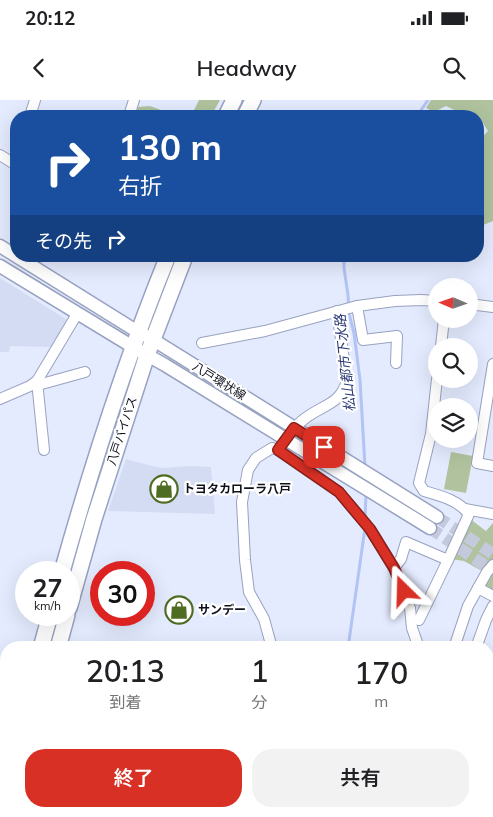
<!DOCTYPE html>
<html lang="ja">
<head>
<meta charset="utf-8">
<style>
  :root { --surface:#fff; --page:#f2f2f2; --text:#202124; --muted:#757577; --accent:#d93025 }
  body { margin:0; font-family:Mulish,"Noto Sans JP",sans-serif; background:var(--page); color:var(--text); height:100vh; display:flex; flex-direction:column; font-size:19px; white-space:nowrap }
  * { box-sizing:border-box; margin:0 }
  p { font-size:16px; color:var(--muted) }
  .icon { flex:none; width:28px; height:28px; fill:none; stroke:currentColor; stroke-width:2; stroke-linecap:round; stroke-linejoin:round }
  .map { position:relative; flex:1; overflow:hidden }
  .sheet { position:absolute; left:0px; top:541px; width:494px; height:176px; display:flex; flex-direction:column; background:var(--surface); border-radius:20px 20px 0 0; box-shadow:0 5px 20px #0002 }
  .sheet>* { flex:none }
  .top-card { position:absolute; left:10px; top:10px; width:474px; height:152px; border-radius:20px; box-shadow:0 5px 20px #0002; background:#1a4fa0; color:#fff; overflow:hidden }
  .needle { width:32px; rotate:272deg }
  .tools { position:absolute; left:428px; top:178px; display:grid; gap:10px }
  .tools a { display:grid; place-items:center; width:50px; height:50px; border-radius:50%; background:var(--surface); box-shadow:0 5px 20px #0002; font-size:25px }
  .speed { position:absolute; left:15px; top:461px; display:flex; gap:10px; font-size:25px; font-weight:700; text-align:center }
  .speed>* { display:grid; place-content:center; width:65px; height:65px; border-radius:50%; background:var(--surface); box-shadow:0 5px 20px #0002; line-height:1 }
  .speed small { font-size:12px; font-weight:400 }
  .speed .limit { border:8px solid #d22; background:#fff; color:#111 }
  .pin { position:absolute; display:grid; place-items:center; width:42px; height:42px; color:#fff; margin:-21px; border-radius:10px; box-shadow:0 2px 8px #0006 }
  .me { position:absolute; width:55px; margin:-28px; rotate:338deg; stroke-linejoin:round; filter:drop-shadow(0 0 4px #0008) }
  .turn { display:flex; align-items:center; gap:18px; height:105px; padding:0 25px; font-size:22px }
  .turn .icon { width:65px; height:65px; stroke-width:2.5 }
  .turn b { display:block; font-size:35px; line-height:42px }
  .then { display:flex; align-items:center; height:48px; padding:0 25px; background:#0003; gap:10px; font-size:19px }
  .eta { display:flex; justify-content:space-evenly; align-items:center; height:85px; text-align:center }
  .eta b { font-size:30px; font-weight:600; line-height:35px }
  .action { display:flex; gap:10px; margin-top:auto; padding:10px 25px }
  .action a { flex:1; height:58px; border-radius:20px; background:var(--accent); color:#fff; font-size:20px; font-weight:600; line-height:58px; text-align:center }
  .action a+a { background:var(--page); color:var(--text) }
  .status { display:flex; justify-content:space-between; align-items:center; height:35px; padding:0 25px; background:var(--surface); direction:ltr }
  .status svg { height:14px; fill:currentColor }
  header { display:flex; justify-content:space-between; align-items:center; height:65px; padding:0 25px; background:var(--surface); font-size:22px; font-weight:600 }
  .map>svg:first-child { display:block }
</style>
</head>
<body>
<div class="status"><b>20:12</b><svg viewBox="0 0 49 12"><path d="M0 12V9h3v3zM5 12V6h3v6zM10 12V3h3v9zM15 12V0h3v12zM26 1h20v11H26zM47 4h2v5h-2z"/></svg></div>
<header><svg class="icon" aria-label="back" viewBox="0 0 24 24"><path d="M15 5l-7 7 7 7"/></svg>Headway<svg class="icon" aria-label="search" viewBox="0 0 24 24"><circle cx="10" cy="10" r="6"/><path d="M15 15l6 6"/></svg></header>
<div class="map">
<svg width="493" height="717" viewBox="0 0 493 717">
  <rect width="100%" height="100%" fill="#e4ebfe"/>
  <g fill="#d4dcf4">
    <polygon points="0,178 69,221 53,247 10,246 9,252 0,252"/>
    <polygon points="126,359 148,365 163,368 191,366 211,367 215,414 108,411"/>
  </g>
  <g fill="#b0c39e">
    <polygon points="199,0 220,0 211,16 191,16"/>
    <polygon points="431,0 493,0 493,121 478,127 478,42 488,31 480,18 478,19 478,16 467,16 446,6 434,12 426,8"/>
    <polygon points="150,6 172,14 172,16 135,16 138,7"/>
    <polygon points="451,352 473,356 466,393 444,389"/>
    <polygon points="470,417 474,422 486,431 493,423 493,491 484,485 489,475 464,461 451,459"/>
  </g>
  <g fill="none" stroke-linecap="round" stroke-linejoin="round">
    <g stroke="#b2c3f5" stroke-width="3">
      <polyline points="417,16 428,0"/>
      <polyline points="344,156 344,168 348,195 349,214 354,233 360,280 365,367"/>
      <polyline points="365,419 366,393"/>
      <polyline points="348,548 365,428"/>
      <polyline points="434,717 437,711"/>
    </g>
    <g stroke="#c4cadc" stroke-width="12" stroke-dasharray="12 6" stroke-linecap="butt">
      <polyline points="437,417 493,454"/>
      <polyline points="430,428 493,471"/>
    </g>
    <g stroke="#98a2c1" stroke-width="12">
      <g id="minor">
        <polyline points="30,16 35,0"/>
        <polyline points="129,16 134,0"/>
        <polyline points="0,55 16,65"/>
        <polyline points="469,204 493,207"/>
        <polyline points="357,206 363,240 397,236 396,263"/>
        <polyline points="202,243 265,231 357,206 395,201 421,200 436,201"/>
        <polyline points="441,246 444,219"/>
        <polyline points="493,264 477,363 493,366"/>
        <polyline points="37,281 44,350"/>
        <polyline points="38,285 85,272"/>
        <polyline points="0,299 30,286 37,281 77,214"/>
        <polyline points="278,350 339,392 370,429 394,468 410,508 412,528 419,548"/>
        <polyline points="465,409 493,414"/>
        <path d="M 394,468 L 401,459 L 406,442 L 448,460 L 469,414 C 458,400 441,396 424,391 L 419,383 L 431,334 L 437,279"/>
        <polyline points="478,488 493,496"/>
        <polyline points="419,520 448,460"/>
        <path d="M 272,548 L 264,519 L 249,492 L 245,460 L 242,402 L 248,370 L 256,358 L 272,348 L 278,350 C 286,338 295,325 307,317 C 325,304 340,304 347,281 L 337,211"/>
        <polyline points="454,548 468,506 487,472 493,465"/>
        <polyline points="476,548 486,520 493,506"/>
        <polyline points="488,625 493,630"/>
        <polyline points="292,717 293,711"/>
        <polyline points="378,717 383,711"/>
      </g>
    </g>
    <g stroke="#98a2c1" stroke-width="15">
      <g id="major">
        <polyline points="0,146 138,232 152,239 197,267 437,417"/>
        <polyline points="0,166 133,247 165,265 430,428"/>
      </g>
    </g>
    <g stroke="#98a2c1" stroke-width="18">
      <g id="highway">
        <polyline points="226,16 234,0"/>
        <polyline points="245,16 253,0"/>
        <path d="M 62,472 C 92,365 126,259 168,156"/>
        <polyline points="69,508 94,419 147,255 185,156"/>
        <polyline points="41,548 50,515"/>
        <polyline points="58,548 67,515"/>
        <polyline points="2,717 6,697"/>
        <polyline points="18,717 20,711"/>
      </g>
    </g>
    <use href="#minor" stroke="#fff" stroke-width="10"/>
    <use href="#major" stroke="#fff" stroke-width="12"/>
    <use href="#highway" stroke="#fff" stroke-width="15"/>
  </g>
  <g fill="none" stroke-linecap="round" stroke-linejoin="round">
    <g stroke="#8d1f18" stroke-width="12">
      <polyline id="route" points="324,347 294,328 278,350 339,392 370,429 394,468 404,491"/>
    </g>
    <use href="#route" stroke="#d93025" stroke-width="9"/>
  </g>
  <defs>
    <g id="shop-ring" transform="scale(1.4375)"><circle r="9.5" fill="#fff" stroke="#4e6d23" stroke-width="1.5"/><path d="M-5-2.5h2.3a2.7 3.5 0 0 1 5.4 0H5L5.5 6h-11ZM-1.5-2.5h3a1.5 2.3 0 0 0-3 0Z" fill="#4e6d23"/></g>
  </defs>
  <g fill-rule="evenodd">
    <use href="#shop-ring" x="164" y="389"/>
    <use href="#shop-ring" x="179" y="510"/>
  </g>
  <g text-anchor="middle" stroke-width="4.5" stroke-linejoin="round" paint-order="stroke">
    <g font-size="12" fill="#0e111c" stroke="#fff">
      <text transform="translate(219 281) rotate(32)" y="4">八戸環状線</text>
      <text transform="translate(122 331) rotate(-72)" y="4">八戸バイパス</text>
    </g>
    <g font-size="12" font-weight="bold" fill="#0e111c" stroke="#fff" text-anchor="start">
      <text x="183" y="393">トヨタカローラ八戸</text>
      <text x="198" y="514">サンデー</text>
    </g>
    <g font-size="14" font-style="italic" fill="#2c3a76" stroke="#fff">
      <text transform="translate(345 263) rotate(-96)" y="5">松山都市下水路</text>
    </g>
  </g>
</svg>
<div class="tools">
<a><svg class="needle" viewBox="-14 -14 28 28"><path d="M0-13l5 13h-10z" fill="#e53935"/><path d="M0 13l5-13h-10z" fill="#757577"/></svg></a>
<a><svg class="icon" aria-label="search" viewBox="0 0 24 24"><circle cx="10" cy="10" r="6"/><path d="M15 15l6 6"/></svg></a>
<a><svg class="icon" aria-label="layers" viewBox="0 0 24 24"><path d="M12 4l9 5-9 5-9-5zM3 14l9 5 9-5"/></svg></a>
</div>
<div class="speed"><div>27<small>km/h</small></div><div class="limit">30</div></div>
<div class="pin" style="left:324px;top:347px;background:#d93025"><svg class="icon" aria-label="arrive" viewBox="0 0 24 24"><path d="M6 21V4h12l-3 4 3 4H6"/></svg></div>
<svg class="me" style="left:404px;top:491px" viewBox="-20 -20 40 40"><path d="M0-17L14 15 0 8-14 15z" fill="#d93025" stroke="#fff" stroke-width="4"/></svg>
<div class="top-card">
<div class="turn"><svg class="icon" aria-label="right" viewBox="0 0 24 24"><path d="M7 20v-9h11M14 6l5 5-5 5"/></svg><div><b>130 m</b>右折</div></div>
<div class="then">その先<svg class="icon" aria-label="right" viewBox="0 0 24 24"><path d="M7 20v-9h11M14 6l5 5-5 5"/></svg></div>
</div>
<section class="sheet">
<div class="eta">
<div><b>20:13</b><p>到着</p></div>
<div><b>1</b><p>分</p></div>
<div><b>170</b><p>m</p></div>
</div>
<div class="action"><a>終了</a><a>共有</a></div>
</section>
</div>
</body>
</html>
